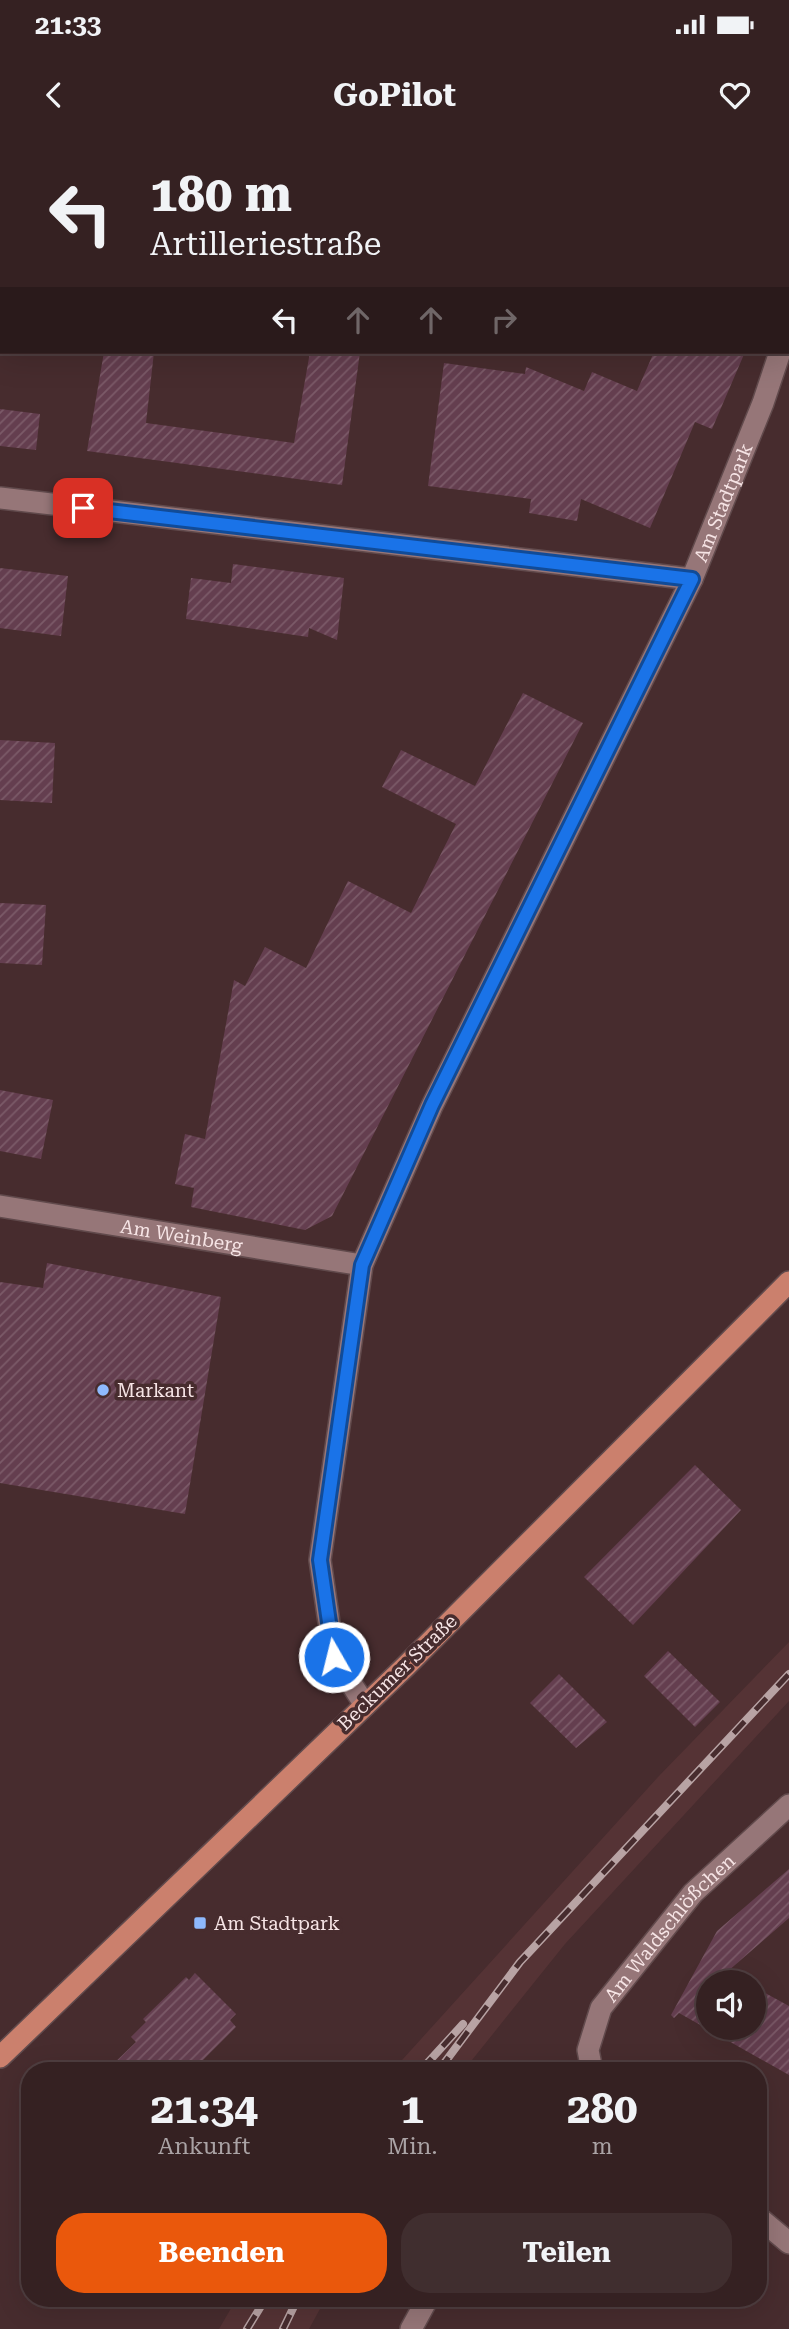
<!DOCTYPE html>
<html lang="de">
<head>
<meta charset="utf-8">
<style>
  :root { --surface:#352122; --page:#402e2f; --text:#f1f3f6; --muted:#aaa3a5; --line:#4f3e40; --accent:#ea580c }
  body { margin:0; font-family:"Roboto Serif",serif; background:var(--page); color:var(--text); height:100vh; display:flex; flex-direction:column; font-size:26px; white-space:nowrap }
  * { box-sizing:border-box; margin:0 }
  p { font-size:23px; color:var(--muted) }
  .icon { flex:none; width:38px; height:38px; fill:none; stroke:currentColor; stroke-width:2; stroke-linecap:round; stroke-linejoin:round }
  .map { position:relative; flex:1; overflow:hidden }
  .panel { position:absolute; left:21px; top:1922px; width:746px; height:245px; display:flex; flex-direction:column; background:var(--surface); border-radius:28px; box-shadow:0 7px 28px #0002,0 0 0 2px var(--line) }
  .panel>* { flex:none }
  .hud { position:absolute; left:0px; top:0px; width:789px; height:214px; box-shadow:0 7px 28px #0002,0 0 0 2px var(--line); background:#352122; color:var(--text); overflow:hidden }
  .buttons { position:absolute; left:696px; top:1830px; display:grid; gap:14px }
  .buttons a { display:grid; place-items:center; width:70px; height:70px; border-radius:50%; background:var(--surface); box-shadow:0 7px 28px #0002,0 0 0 2px var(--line); font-size:35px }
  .pin { position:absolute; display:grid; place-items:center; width:60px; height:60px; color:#fff; margin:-30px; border-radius:14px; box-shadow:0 4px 10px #0006 }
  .me { position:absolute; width:77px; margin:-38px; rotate:352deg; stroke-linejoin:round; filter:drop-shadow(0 0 5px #0008) }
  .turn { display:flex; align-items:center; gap:24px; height:147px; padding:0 35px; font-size:32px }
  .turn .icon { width:91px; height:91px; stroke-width:2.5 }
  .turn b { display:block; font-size:49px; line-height:60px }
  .lanes { display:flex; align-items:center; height:66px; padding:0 35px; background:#0003; justify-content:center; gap:35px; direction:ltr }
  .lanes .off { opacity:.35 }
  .eta { display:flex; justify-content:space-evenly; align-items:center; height:119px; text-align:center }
  .eta b { font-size:42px; font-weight:700; line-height:49px }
  .primary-button { display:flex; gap:14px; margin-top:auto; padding:14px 35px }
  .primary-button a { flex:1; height:80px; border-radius:28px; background:var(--accent); color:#fff; font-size:28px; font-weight:700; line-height:80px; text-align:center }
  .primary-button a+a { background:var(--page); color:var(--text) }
  .status { display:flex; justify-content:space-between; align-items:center; height:49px; padding:0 35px; background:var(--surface); direction:ltr }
  .status svg { height:19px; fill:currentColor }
  header { display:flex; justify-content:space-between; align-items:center; height:91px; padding:0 35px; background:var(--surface); font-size:32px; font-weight:700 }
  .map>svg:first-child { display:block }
</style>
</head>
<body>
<div class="status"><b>21:33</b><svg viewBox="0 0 49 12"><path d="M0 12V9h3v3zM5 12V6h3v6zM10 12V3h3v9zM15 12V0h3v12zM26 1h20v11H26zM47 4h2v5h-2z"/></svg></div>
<header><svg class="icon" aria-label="back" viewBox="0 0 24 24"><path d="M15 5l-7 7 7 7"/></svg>GoPilot<svg class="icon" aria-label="heart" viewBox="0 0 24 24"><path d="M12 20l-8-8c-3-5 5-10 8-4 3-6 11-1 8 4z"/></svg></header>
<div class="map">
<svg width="789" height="2189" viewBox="0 0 789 2189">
  <defs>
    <pattern id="building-hatch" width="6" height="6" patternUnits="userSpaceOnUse" patternTransform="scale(1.75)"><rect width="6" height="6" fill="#643e4f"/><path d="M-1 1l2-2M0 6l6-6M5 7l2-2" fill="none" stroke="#7b5a68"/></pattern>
  </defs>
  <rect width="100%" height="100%" fill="#472c2e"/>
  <g fill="#553335">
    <polygon points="789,1502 789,1561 565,1804 464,1930 393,1930 658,1637"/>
    <polygon points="237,2158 326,2158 309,2189 219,2189"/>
  </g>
  <g fill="url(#building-hatch)">
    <polygon points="104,212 154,212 146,283 294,303 310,212 360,212 342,345 87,311"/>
    <polygon points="654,212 745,212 712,289 695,282 650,388 581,359 577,381 529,373 531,359 428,346 444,223 525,234 526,227 584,251 592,232 637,251"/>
    <polygon points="0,269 40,274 36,310 0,306"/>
    <polygon points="233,424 344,438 337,500 309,488 308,497 186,479 191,438 231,443"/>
    <polygon points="0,428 68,436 61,496 0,488"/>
    <polygon points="523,553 583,583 332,1076 305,1090 191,1067 194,1048 175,1044 185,994 205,999 234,840 245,846 265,807 306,828 348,741 411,773 456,684 382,647 401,610 475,646"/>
    <polygon points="0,600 55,603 52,663 0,660"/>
    <polygon points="0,763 46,765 42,825 0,823"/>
    <polygon points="0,950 53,960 41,1019 0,1011"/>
    <polygon points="47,1123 221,1157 185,1374 0,1343 0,1142 43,1148"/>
    <polygon points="695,1325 741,1370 633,1485 584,1437"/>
    <polygon points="668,1511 720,1562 695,1587 644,1536"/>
    <polygon points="559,1534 607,1582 576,1608 530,1563"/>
    <polygon points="789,1729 789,1778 727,1832 747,1843 709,1843 709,1888 754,1888 754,1847 789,1866 789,1935 679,1873 674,1878 671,1875 717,1791"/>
    <polygon points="195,1833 236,1874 230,1880 236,1887 194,1929 187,1923 180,1930 107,1930 136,1902 131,1897 146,1882 143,1879 186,1837 189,1840"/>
  </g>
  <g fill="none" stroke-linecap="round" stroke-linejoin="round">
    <g stroke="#614a4c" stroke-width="24">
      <g id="minor">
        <polyline points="788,189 789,185"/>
        <polyline points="0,358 692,439"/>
        <path id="s1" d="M 0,1066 L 362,1125"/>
        <path id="s2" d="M 365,1565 L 334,1517 L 320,1420 L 362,1125 L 432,966 L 692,439 L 763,263 L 780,212"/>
        <path id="s3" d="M 592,1930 L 588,1910 L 601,1868 L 693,1753 L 789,1665"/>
        <polyline points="758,2077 789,2103"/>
        <polyline points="411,2189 428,2158"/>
      </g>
    </g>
    <g stroke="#614a4c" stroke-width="24">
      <polyline id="major" points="0,1917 406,1526 789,1142"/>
    </g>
    <use href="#minor" stroke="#967678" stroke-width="21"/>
    <use href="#major" stroke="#cb806d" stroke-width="21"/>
    <g stroke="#b8a3a4" stroke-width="8">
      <g id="rail">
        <polyline points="421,1930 463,1884"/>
        <polyline points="439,1930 520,1822 789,1534"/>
        <polyline points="247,2189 266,2158"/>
        <polyline points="283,2189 298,2158"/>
      </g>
    </g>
    <use href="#rail" stroke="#472c2e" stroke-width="5" stroke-dasharray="16" stroke-linecap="butt"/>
  </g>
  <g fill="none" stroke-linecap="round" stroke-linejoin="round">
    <g stroke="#114b97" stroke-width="18">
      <polyline id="route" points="83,368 692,439 432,965 362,1125 320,1420 334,1517"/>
    </g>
    <use href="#route" stroke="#1a73e8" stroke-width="12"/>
  </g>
  <g fill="#8eb9fd" stroke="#472c2e" stroke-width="2.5">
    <circle cx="103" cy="1250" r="7"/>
    <rect x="193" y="1776" width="14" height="14" rx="3.5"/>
  </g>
  <g text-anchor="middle" stroke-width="7" stroke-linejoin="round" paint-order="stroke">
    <g font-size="19" fill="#f6e4e5" stroke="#472c2e">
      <text dy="7" stroke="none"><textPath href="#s2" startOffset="1297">Am Stadtpark</textPath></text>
      <text dy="7" stroke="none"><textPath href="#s1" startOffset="184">Am Weinberg</textPath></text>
      <text transform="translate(397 1532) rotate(-44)" y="7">Beckumer Straße</text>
      <text dy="7" stroke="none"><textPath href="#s3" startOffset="170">Am Waldschlößchen</textPath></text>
    </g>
    <g font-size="19" fill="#f6e4e5" stroke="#472c2e" text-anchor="start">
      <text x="117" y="1257">Markant</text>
      <text x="214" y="1790">Am Stadtpark</text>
    </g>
  </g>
</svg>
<div class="buttons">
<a><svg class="icon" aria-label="sound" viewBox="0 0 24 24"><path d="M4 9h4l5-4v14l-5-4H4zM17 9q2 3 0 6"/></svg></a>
</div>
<div class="pin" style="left:83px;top:368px;background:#d93025"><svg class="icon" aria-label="arrive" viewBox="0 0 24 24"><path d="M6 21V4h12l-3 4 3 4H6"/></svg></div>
<svg class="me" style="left:334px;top:1517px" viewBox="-20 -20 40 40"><circle r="17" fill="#1a73e8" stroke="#fff" stroke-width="3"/><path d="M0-11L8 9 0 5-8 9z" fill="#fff"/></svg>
<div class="hud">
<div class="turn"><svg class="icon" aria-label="left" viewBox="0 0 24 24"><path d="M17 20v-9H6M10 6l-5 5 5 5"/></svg><div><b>180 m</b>Artilleriestraße</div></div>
<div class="lanes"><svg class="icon" aria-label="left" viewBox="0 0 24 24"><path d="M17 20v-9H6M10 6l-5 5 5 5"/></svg><svg class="icon off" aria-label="ahead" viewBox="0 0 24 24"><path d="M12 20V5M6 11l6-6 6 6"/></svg><svg class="icon off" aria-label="ahead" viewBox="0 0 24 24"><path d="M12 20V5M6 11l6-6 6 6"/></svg><svg class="icon off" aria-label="right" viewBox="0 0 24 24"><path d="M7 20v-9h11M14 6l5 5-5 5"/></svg></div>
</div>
<section class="panel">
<div class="eta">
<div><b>21:34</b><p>Ankunft</p></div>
<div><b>1</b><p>Min.</p></div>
<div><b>280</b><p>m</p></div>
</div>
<div class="primary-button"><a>Beenden</a><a>Teilen</a></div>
</section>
</div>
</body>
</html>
